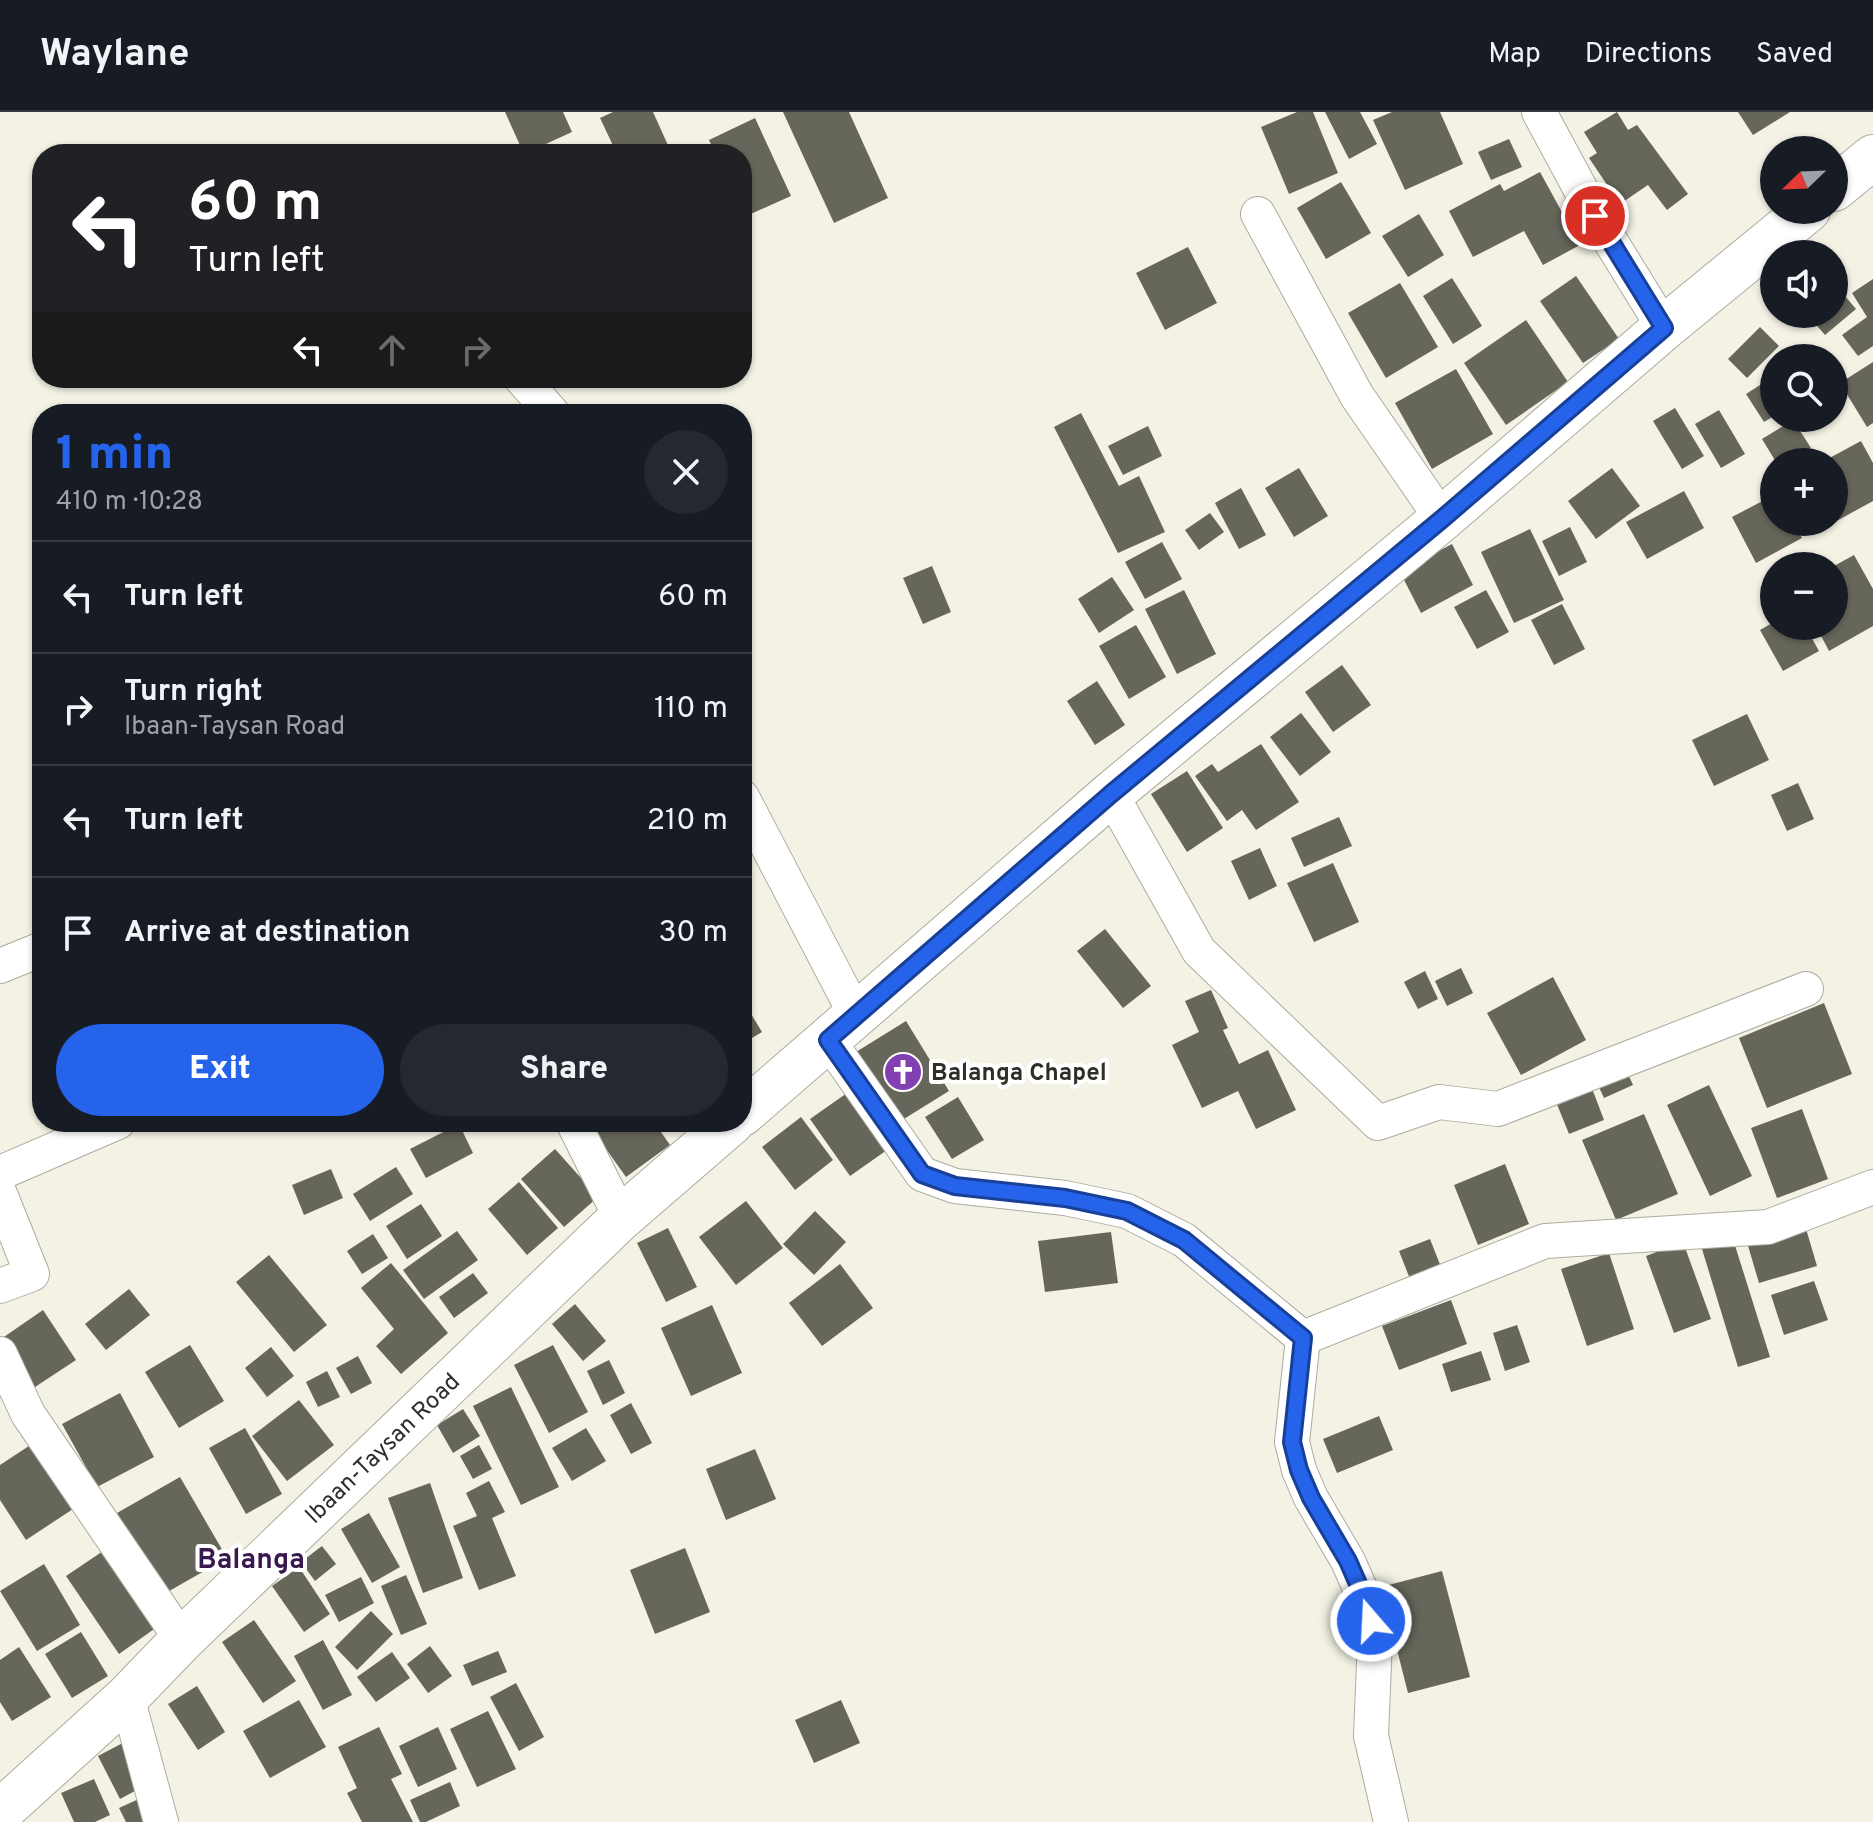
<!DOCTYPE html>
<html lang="en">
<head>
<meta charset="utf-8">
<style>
  :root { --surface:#171b24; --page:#242831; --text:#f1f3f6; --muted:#9ea1a6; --line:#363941; --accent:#2563eb }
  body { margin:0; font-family:Overpass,sans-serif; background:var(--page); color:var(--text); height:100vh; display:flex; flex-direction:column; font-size:30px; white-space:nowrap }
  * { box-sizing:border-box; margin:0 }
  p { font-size:26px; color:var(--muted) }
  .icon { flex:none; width:44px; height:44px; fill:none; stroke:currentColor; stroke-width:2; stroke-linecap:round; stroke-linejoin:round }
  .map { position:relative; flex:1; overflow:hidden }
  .details { position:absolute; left:32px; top:292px; width:720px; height:728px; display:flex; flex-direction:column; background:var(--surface); border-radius:32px; box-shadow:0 2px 6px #0004 }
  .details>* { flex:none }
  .banner { position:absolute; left:32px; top:32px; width:720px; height:244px; border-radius:32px; box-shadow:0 2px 6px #0004; background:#202124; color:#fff; overflow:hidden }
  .needle { width:52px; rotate:247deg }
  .fabs { position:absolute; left:1760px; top:24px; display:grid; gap:16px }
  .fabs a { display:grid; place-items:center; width:88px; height:88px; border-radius:50%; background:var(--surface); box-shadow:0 2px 6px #0004; font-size:40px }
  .pin { position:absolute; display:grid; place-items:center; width:68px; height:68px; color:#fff; margin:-34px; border:4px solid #fff; border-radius:50%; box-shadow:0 2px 8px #0007 }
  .me { position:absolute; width:88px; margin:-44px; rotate:341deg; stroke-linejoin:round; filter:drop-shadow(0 0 6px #0008) }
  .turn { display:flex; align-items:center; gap:28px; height:168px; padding:0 24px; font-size:36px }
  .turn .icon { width:104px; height:104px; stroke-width:2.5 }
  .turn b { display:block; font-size:56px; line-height:68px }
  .lanes { display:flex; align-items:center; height:76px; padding:0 24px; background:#0003; justify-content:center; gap:40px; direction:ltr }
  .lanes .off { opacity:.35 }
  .round { display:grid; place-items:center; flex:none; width:84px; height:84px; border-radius:42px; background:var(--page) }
  .headline { display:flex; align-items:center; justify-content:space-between; height:136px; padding:0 24px }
  h1 { font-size:48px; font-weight:800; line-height:60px; color:var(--accent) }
  .action { display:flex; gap:16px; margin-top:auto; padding:16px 24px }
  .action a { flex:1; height:92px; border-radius:48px; background:var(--accent); color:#fff; font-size:32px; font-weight:800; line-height:92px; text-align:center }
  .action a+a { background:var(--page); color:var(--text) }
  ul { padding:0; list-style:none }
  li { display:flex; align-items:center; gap:24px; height:112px; padding:0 24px; border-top:2px solid var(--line) }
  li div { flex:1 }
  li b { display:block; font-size:30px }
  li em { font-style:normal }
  header { display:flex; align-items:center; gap:48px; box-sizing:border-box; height:112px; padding:0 40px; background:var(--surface); border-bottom:2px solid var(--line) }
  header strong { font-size:38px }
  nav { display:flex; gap:44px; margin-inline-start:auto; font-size:28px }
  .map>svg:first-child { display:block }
</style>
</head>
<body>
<header>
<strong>Waylane</strong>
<nav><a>Map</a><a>Directions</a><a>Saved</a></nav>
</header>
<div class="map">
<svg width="1873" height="1710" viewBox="0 0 1873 1710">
  <rect width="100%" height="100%" fill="#f3f2e4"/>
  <g fill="#66665a">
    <polygon points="505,0 563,0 572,20 524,42"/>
    <polygon points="613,0 653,0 672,42 617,42 600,6"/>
    <polygon points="783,0 849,0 888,86 834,111"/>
    <polygon points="1297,0 1313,0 1338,61 1289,82 1261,15"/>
    <polygon points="1325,0 1360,0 1377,32 1349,47"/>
    <polygon points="1392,0 1440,0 1463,52 1405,78 1373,8"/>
    <polygon points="1617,0 1628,18 1637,13 1688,82 1667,98 1648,73 1620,92 1589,46 1597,41 1584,20"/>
    <polygon points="1738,0 1790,0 1753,23"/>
    <polygon points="755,6 791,84 744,105 742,100 742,42 716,42 709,28"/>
    <polygon points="1509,27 1522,55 1491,68 1478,40"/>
    <polygon points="1540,60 1580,133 1543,153 1524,119 1473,145 1449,99 1500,72 1504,79"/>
    <polygon points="1341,70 1371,121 1326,147 1297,96"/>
    <polygon points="1419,102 1444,143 1408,165 1382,124"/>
    <polygon points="1188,135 1217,191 1165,218 1136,161"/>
    <polygon points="1576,164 1619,227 1583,251 1540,189"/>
    <polygon points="1452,166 1482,214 1453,232 1423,184"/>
    <polygon points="1873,167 1873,234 1858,244 1842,223 1867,205 1852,181"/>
    <polygon points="1400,171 1438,235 1386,266 1348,201"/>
    <polygon points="1834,171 1856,197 1825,223 1807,202 1834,202"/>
    <polygon points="1526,208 1568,270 1506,313 1464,251"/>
    <polygon points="1760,215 1779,234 1747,266 1728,247"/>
    <polygon points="1873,250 1873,311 1867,315 1840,271"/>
    <polygon points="1456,257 1493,322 1432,357 1395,291"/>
    <polygon points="1774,264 1774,304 1764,310 1746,282"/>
    <polygon points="1675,296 1704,344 1682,357 1653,309"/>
    <polygon points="1719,298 1745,342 1721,356 1695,312"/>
    <polygon points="1081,301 1119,374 1139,364 1165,420 1118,441 1054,315"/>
    <polygon points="1793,308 1811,336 1788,350 1776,350 1762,327"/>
    <polygon points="1148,314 1162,344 1123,363 1108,334"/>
    <polygon points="1861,329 1873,351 1873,389 1813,422 1807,410 1834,410 1834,350 1822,350"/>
    <polygon points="1299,356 1328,404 1294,425 1265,376"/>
    <polygon points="1612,356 1640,394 1596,427 1568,389"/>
    <polygon points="1241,376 1266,423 1239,437 1215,391"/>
    <polygon points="1684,379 1704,416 1647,447 1626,410"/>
    <polygon points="1774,383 1774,410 1793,410 1802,426 1756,451 1732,405"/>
    <polygon points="1210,401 1224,420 1199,438 1185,418"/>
    <polygon points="1570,415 1587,450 1559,464 1542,429"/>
    <polygon points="1530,417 1564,488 1514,511 1481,440"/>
    <polygon points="1162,430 1182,467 1145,487 1125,450"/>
    <polygon points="1452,432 1473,473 1421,501 1400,460"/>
    <polygon points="1854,443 1873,477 1873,514 1829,539 1816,514 1834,514 1834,454"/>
    <polygon points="932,454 951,500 923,512 903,466"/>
    <polygon points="1112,465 1134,498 1099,521 1078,487"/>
    <polygon points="1184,478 1216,542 1177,562 1145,497"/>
    <polygon points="1486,478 1509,520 1477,537 1454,495"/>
    <polygon points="1562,492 1585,537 1554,553 1531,508"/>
    <polygon points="1774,510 1774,514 1805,514 1819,539 1783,559 1760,518"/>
    <polygon points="1136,513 1166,565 1129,587 1099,534"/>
    <polygon points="1342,553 1371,593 1333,620 1305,580"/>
    <polygon points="1097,569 1125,613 1095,633 1067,589"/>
    <polygon points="1301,601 1331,640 1300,664 1270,625"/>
    <polygon points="1747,602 1769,648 1714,674 1692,628"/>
    <polygon points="1261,632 1299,690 1256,718 1242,698 1227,709 1195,664 1212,652 1218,660"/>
    <polygon points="1187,659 1223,716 1187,740 1151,682"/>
    <polygon points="1798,671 1814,707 1787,719 1771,683"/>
    <polygon points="1339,705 1352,734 1304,755 1291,726"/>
    <polygon points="1260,736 1277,774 1249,788 1231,749"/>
    <polygon points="1333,751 1359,810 1314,830 1287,771"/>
    <polygon points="1105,817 1151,874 1123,896 1077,839"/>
    <polygon points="1461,856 1473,881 1447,894 1435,869"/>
    <polygon points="1425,859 1438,887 1418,897 1404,870"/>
    <polygon points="1553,865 1586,928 1521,963 1487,901"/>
    <polygon points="1211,878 1228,916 1223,918 1239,952 1268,938 1296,998 1256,1017 1238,979 1202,996 1172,933 1199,920 1185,889"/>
    <polygon points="742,887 762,920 742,932"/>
    <polygon points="1824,891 1852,962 1767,996 1739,926"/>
    <polygon points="906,909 949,979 899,1010 856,940"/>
    <polygon points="1622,949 1633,973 1604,986 1593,962"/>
    <polygon points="1588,966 1604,1008 1569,1022 1552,980"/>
    <polygon points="1709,973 1752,1064 1710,1084 1667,993"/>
    <polygon points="847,981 887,1038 850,1064 810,1007"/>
    <polygon points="958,985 984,1028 952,1047 925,1005"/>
    <polygon points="1802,997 1828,1067 1777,1086 1751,1016"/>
    <polygon points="1644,1002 1678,1082 1616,1108 1582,1028"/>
    <polygon points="801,1005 833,1048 795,1078 762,1035"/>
    <polygon points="609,1010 654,1010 670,1033 626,1065 594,1020"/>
    <polygon points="459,1012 473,1041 426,1066 410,1037"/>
    <polygon points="555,1037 598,1085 564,1115 521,1067"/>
    <polygon points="1505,1052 1529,1112 1478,1133 1454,1073"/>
    <polygon points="396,1055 413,1082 370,1109 353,1082"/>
    <polygon points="331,1057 343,1086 304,1103 292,1073"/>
    <polygon points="519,1070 558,1116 527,1143 488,1097"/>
    <polygon points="746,1089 783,1136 736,1173 699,1125"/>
    <polygon points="421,1092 442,1124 407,1147 386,1114"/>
    <polygon points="815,1099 846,1130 814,1163 783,1132"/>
    <polygon points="1804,1110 1817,1154 1759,1171 1746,1127"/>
    <polygon points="668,1116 697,1175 666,1190 637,1131"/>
    <polygon points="457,1119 478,1148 424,1187 403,1158"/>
    <polygon points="1111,1120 1118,1171 1045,1180 1038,1129"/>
    <polygon points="373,1122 388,1146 362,1162 347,1139"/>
    <polygon points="1430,1127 1441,1155 1410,1167 1399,1139"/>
    <polygon points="1733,1127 1770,1245 1738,1255 1702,1137"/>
    <polygon points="1683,1130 1711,1207 1674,1221 1646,1144"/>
    <polygon points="1609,1141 1634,1217 1587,1234 1561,1157"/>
    <polygon points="269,1143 327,1213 294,1240 236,1170"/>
    <polygon points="391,1151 448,1221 401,1262 376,1234 394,1217 361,1176"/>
    <polygon points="840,1152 873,1196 822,1234 789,1191"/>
    <polygon points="473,1161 488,1181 454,1206 439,1185"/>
    <polygon points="1814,1169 1828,1208 1784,1223 1771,1183"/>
    <polygon points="129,1177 150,1203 106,1238 85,1212"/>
    <polygon points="1451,1188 1467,1232 1399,1258 1382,1214"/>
    <polygon points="575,1192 606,1229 583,1249 552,1212"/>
    <polygon points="712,1193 742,1261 691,1284 661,1216"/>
    <polygon points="43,1198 76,1248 32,1277 1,1227"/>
    <polygon points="1517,1213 1530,1250 1505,1259 1493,1221"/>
    <polygon points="190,1233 224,1289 179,1316 145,1260"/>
    <polygon points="553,1233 588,1300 549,1321 514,1253"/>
    <polygon points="271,1235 294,1264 267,1285 245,1256"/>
    <polygon points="1481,1239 1491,1268 1451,1280 1442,1252"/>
    <polygon points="358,1244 372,1271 351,1282 336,1256"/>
    <polygon points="609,1248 625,1281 603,1293 587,1259"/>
    <polygon points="327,1259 340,1285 318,1295 306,1270"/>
    <polygon points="511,1275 559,1375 521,1393 473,1294"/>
    <polygon points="120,1281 154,1345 97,1375 62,1312"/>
    <polygon points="299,1288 334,1333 287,1369 252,1324"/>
    <polygon points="631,1291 652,1331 631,1342 610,1303"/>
    <polygon points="463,1297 480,1324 453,1341 437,1313"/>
    <polygon points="1379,1304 1393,1338 1337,1361 1323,1327"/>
    <polygon points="245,1316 282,1382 246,1402 209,1336"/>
    <polygon points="586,1316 606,1349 572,1369 552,1336"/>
    <polygon points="35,1330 76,1395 26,1428 0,1388 0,1353"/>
    <polygon points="479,1333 492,1357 473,1367 460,1344"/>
    <polygon points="755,1337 776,1387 726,1408 706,1357"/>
    <polygon points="180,1365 227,1446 164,1482 117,1401"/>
    <polygon points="489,1369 505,1400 492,1406 516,1464 479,1478 453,1414 477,1404 466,1381"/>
    <polygon points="430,1371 463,1466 423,1481 388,1386"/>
    <polygon points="369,1401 400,1455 372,1471 341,1417"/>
    <polygon points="112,1433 164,1510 119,1542 66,1464"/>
    <polygon points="322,1434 336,1452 315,1469 301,1450"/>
    <polygon points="685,1436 710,1500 655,1522 630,1458"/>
    <polygon points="44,1452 80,1513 37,1539 0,1479"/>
    <polygon points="299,1455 330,1502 304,1520 272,1474"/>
    <polygon points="1442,1459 1470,1565 1408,1581 1381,1475"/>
    <polygon points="406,1463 427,1512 401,1523 381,1474"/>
    <polygon points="361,1465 374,1491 339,1510 325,1483"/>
    <polygon points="371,1499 393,1522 357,1558 335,1535"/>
    <polygon points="254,1508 296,1569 263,1591 222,1530"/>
    <polygon points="81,1520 108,1564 72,1586 45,1542"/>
    <polygon points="323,1528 352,1583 323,1598 294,1544"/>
    <polygon points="430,1534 452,1564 428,1581 407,1552"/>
    <polygon points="19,1535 51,1585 12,1609 0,1590 0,1548"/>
    <polygon points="498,1539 507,1560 472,1574 463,1553"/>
    <polygon points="392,1540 410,1566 376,1590 357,1565"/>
    <polygon points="516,1571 544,1625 519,1639 490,1585"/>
    <polygon points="197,1574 225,1620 198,1638 168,1592"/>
    <polygon points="299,1588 326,1635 270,1666 243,1619"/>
    <polygon points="841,1588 860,1631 814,1651 795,1608"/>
    <polygon points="488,1599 516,1657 477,1675 450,1617"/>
    <polygon points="379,1615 402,1662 391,1667 413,1710 362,1710 347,1681 357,1676 338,1635"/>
    <polygon points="438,1615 457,1657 418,1675 399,1634"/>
    <polygon points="136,1624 159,1666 120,1687 98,1644"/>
    <polygon points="94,1667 110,1703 95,1710 74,1710 61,1681"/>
    <polygon points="450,1670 460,1694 426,1710 420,1710 410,1688"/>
    <polygon points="163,1676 178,1710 126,1710 119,1696"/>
  </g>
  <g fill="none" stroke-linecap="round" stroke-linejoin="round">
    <g stroke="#acac9f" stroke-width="36">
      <g id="minor">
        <polyline points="1539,0 1595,104 1664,216"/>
        <polyline points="1258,102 1357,284 1442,407"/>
        <polyline points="521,266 553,302"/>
        <polyline points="1111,682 1199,839 1378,1011 1439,990 1498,997 1806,877"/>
        <polyline points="742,685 856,903"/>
        <polyline points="0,854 42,837"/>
        <polyline points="828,928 922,1062 955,1074 1065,1086 1127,1099 1184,1128 1303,1226 1545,1129 1768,1115 1873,1075"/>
        <polyline points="573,1010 621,1106"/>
        <polyline points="0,1061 118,1010"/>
        <polyline points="0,1082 32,1162 0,1174"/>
        <polyline points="1303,1226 1292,1330 1299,1358 1311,1386 1348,1449 1366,1490 1375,1527 1371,1624 1391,1710"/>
        <polyline points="0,1242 28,1302 182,1528"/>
        <polyline points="127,1585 161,1710"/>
      </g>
    </g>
    <g stroke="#acac9f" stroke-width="46">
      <g id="major">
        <polyline points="1834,77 1873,45"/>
        <polyline points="742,1002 1111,682 1442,407 1664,216 1808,98"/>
        <polyline points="0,1700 127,1585 182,1528 621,1106 732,1010"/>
      </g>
    </g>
    <use href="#minor" stroke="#fff" stroke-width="34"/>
    <use href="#major" stroke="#fff" stroke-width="44"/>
  </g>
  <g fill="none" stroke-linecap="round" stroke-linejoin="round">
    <g stroke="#184099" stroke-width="20">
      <polyline id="route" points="1371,1509 1366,1490 1348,1449 1311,1386 1299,1358 1292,1330 1303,1226 1184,1128 1127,1099 1065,1086 955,1074 922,1062 828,928 1111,682 1442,407 1664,216 1595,104"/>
    </g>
    <use href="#route" stroke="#2563eb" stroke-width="14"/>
  </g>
  <defs>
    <g id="church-disc" transform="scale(2)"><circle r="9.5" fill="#843fb3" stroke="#fff"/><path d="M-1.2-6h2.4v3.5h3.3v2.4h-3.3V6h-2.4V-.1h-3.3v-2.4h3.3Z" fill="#fff"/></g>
  </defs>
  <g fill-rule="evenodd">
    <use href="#church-disc" x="903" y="960"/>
  </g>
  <g text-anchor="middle" stroke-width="8" stroke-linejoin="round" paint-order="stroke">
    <g font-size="24" font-weight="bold" fill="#2f2f2a" stroke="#fff" text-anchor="start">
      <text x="931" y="968">Balanga Chapel</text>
    </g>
    <g font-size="24" fill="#2f2f2a" stroke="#fff">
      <text transform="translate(382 1336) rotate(-44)" y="8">Ibaan-Taysan Road</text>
    </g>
    <g font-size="28" font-weight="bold" fill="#39184f" stroke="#fff">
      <text x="251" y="1456">Balanga</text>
    </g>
  </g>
</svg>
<div class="fabs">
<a><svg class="needle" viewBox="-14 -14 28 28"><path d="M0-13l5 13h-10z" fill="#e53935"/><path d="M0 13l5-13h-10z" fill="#9ea1a6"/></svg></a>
<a><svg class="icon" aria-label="sound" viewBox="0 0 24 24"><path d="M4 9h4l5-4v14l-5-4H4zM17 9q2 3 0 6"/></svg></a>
<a><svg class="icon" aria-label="search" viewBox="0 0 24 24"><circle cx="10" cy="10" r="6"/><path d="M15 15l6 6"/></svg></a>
<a>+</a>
<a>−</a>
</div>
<div class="pin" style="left:1595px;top:104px;background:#d93025"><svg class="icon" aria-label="arrive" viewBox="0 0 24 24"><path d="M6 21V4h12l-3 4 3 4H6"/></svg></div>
<svg class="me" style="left:1371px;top:1509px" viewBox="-20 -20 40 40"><circle r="17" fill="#2563eb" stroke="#fff" stroke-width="3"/><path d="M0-11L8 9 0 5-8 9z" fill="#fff"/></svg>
<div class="banner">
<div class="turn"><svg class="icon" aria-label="left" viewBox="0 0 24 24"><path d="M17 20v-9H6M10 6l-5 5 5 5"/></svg><div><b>60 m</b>Turn left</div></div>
<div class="lanes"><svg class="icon" aria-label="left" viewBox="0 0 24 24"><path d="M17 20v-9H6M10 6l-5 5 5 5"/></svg><svg class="icon off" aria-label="ahead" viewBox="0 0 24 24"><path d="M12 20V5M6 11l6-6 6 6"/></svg><svg class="icon off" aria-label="right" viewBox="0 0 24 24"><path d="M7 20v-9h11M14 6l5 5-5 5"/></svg></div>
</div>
<section class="details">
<div class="headline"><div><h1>1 min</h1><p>410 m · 10:28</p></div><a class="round"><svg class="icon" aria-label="close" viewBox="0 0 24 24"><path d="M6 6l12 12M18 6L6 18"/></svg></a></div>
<ul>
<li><svg class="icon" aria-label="left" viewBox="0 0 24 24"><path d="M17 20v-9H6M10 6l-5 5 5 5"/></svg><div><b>Turn left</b></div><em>60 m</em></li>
<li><svg class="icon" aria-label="right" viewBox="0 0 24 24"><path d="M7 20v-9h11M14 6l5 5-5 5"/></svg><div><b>Turn right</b><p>Ibaan-Taysan Road</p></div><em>110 m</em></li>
<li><svg class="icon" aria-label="left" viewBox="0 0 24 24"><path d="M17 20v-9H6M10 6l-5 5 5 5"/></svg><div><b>Turn left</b></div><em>210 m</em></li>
<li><svg class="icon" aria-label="arrive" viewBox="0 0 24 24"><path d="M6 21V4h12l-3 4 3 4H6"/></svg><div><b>Arrive at destination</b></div><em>30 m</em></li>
</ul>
<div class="action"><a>Exit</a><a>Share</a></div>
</section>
</div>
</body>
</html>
